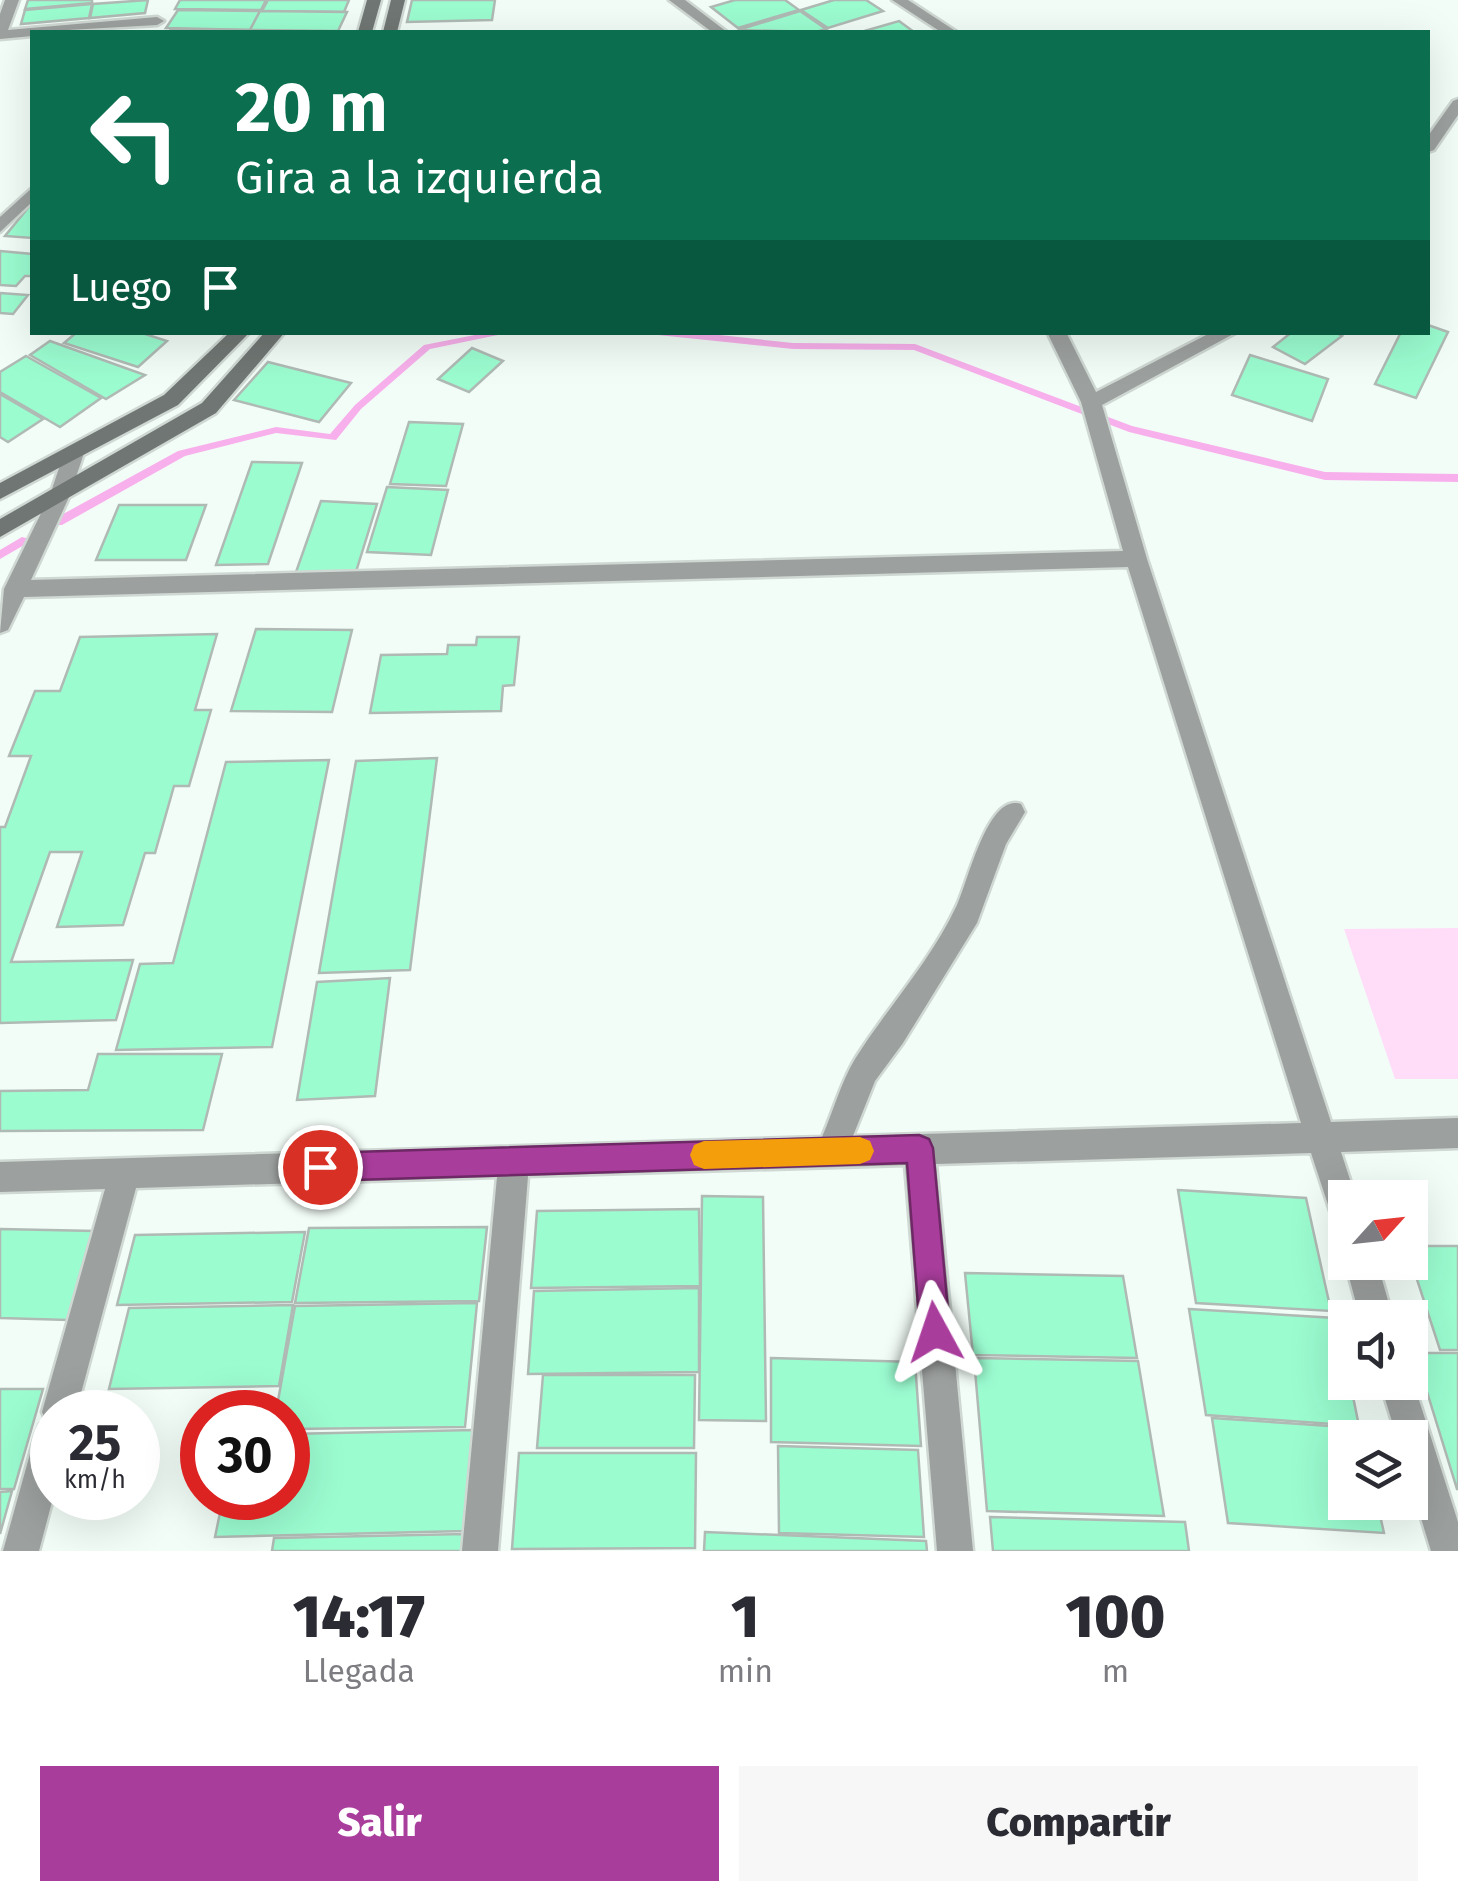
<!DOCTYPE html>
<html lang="es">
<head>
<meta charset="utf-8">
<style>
  :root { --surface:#fff; --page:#f7f7f7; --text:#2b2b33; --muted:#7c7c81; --accent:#a93d9c }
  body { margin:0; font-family:"Fira Sans",sans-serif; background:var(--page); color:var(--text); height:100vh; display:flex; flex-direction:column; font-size:38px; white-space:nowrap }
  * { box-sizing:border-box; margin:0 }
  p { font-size:32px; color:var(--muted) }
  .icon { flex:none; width:55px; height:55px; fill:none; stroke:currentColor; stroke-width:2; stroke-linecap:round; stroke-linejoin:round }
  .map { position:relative; height:1551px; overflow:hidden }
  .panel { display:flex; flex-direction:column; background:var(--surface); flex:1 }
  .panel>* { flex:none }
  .banner { position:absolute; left:30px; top:30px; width:1400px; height:305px; border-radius:0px; box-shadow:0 10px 40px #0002; background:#0b6e4f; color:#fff; overflow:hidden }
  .needle { width:65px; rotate:63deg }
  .controls { position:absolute; left:1328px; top:1180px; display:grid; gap:20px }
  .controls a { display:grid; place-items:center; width:100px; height:100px; border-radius:0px; background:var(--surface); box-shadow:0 10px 40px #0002; font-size:50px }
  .speed { position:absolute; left:30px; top:1390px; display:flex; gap:20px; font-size:50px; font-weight:700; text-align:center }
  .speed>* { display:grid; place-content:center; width:130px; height:130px; border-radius:50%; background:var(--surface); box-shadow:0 10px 40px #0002; line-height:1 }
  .speed small { font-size:25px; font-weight:400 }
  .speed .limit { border:15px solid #d22; background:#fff; color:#111 }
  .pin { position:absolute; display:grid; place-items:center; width:85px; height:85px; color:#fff; margin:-42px; border:5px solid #fff; border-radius:50%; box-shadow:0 2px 10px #0007 }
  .me { position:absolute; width:110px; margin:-55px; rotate:355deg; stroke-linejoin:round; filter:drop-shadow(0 0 8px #0008) }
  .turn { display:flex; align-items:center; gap:35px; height:210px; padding:0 40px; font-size:45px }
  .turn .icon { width:130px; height:130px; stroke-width:2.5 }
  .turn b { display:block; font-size:70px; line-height:85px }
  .then { display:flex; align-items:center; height:95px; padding:0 40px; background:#0003; gap:20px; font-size:38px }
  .eta { display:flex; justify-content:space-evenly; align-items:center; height:170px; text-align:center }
  .eta b { font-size:60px; font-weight:800; line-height:70px }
  .cta { display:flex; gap:20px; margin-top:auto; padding:20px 40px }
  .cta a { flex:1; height:115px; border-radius:0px; background:var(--accent); color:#fff; font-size:40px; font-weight:800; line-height:115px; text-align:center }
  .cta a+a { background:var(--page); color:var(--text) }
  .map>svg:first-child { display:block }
</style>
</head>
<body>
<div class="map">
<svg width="1458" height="1551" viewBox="0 0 1458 1551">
  <rect width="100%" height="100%" fill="#f3fdf7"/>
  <polygon fill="#ffddf8" points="1458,928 1458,1079 1395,1079 1344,929"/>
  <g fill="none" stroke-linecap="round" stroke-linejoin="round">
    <g fill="#f7b0eb" fill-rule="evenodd">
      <polygon points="490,332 512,332 430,349 361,409 336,440 276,433 185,456 62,525 54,525 53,522 54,519 178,451 276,427 330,434 355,405 424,345"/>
      <polygon points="654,332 691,332 793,343 915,344 1132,426 1325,472 1458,474 1458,482 1325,480 1129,432 914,350 793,349 658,335"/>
      <polygon points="22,537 26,538 27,541 26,544 0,559 0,550"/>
    </g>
  </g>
  <g fill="#9bfcd0" stroke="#b0bab5" stroke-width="2.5">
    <polygon points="28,0 92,0 92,3 25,9"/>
    <polygon points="148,0 145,13 90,18 93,4"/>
    <polygon points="180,0 266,0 261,10 175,9"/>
    <polygon points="268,0 349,0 344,12 262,11"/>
    <polygon points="412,0 495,0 492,20 407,22"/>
    <polygon points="735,0 785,0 799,10 738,28 711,7"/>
    <polygon points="834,0 866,0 883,11 828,28 801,10"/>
    <polygon points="92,4 89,18 21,24 25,10"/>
    <polygon points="178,10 260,11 250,30 166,28"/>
    <polygon points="260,11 347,12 338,31 250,30"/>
    <polygon points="800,11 826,29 816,32 738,30"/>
    <polygon points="899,21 914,32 861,32"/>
    <polygon points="171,29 250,30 169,32"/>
    <polygon points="32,203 32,238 5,236"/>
    <polygon points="0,251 32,254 32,276 25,276 16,286 0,285"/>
    <polygon points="0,293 28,295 13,314 0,313"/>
    <polygon points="1428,325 1448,332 1416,398 1375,384 1401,332 1428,332"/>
    <polygon points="77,332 139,332 167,341 138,367 64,343"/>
    <polygon points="1292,332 1335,332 1342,336 1305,364 1273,347"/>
    <polygon points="50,341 145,375 106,399 30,355"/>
    <polygon points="472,348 503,361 469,392 438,379"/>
    <polygon points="1250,355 1328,379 1312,421 1232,395"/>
    <polygon points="26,356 101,398 60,427 0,392 0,372"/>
    <polygon points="268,362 351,383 319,422 234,400"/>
    <polygon points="0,394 43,419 8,442 0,437"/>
    <polygon points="409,422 463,424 446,486 390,484"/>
    <polygon points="252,462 302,463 268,564 216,565"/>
    <polygon points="387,487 448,490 431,555 367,552"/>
    <polygon points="321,501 377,504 355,575 296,572"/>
    <polygon points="119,505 206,505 186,560 96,560"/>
    <polygon points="256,629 352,630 332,712 231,711"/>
    <polygon points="217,634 195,710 211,710 189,786 174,786 155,853 145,853 123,925 57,927 82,852 50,852 11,962 133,960 116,1020 0,1023 0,827 5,827 31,756 9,756 35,691 60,691 80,637"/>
    <polygon points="477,637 519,637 514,685 503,686 501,711 370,713 381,655 447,654 448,645 476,645"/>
    <polygon points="437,758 410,970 319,973 356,761"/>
    <polygon points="329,760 272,1047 116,1050 140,964 173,963 226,762"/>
    <polygon points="390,978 375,1096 297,1100 317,982"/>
    <polygon points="98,1054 222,1054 203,1130 0,1131 0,1091 88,1090"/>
    <polygon points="1178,1190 1306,1198 1331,1311 1196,1303"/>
    <polygon points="702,1196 763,1197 766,1421 699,1420"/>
    <polygon points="699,1209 700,1286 531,1288 537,1211"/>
    <polygon points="487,1227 479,1301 295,1303 309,1228"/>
    <polygon points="0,1229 95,1231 68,1320 0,1318"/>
    <polygon points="305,1232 292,1302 117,1305 135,1235"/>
    <polygon points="1410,1246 1458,1246 1458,1350 1440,1350 1410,1258"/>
    <polygon points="965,1273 1123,1276 1137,1358 973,1355"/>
    <polygon points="699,1288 699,1372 528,1374 534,1291"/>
    <polygon points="477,1303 465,1427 288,1429 288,1412 276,1412 295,1306"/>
    <polygon points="293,1305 279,1386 109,1389 129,1308"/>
    <polygon points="1189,1309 1335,1318 1345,1362 1345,1382 1350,1382 1359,1426 1206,1415"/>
    <polygon points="1415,1353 1458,1353 1458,1489 1457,1489"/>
    <polygon points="771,1358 915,1362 921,1446 771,1442"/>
    <polygon points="974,1358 1138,1361 1164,1516 987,1511"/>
    <polygon points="543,1375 695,1375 694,1448 537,1448"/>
    <polygon points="0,1389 43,1389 14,1489 0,1489"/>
    <polygon points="1212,1418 1360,1428 1362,1438 1345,1438 1345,1502 1377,1502 1384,1533 1228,1523"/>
    <polygon points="473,1430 465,1531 215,1537 223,1498 288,1498 288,1434"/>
    <polygon points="778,1446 918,1450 924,1537 779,1533"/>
    <polygon points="519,1453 696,1453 695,1548 512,1549"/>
    <polygon points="12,1491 0,1534 0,1492"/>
    <polygon points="990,1517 1185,1522 1189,1551 993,1551"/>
    <polygon points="705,1532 926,1541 927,1551 704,1551"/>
    <polygon points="464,1534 463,1551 272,1551 274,1538"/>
  </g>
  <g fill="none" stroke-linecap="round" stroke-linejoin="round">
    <g stroke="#cfd8d3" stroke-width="5">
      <g id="minor">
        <polygon points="5,0 19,0 8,30 157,17 164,21 157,25 32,32 32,36 0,39 0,14"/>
        <polygon points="669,0 685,0 727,32 712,32"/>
        <polygon points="892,0 908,0 957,32 941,32"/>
        <polygon points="1458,99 1458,115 1434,150 1428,152 1428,136 1453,101"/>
        <polygon points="32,188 32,202 0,232 0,217"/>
        <path d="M 1047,332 L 1066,332 L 1096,392 L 1212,332 L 1237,332 L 1102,405 L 1147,559 L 1331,1122 L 1458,1118 L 1458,1148 L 1341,1152 L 1356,1198 L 1345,1198 L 1345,1228 L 1334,1223 L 1311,1153 L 936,1164 L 973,1551 L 937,1551 L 905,1165 L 528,1176 L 498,1551 L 462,1551 L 497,1177 L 136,1188 L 76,1412 L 52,1412 L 53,1498 L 39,1551 L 3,1551 L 35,1436 L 40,1424 L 46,1421 L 42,1412 L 105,1189 L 0,1192 L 0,1162 L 822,1137 C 833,1112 841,1082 855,1059 C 887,1008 931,961 957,905 C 968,882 988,792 1021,804 L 1025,812 L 1006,844 L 977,923 L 903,1043 L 875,1081 L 853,1136 L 1301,1123 L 1128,567 L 24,597 L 8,630 L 0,633 L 4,589 L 50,495 L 64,453 L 74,446 L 84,453 L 70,495 L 31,580 L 1123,551 L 1081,402 Z"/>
        <polygon points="1345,1262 1377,1262 1393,1318 1360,1318"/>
        <polygon points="1410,1372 1458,1522 1458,1551 1431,1551 1410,1482 1410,1438 1397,1438 1380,1382 1410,1382"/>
      </g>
    </g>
    <g stroke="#cfd8d3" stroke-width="5">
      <g id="secondary">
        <polygon points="367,0 381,0 372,32 358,32"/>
        <polygon points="391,0 405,0 397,32 383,32"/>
        <polygon points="230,332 250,332 178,405 0,499 0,483 164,395"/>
        <polygon points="265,332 285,332 216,413 0,537 0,519 202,403"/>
      </g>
    </g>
    <use href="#minor" fill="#9ca09e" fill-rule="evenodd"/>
    <use href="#secondary" fill="#707673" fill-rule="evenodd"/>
  </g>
  <polygon fill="#a93d9c" stroke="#6e2865" stroke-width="2.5" points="919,1135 929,1139 933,1148 950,1332 946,1342 935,1347 925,1342 920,1332 907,1163 320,1181 310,1177 306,1167 310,1157 320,1153"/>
  <polygon fill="#f59e0b" points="860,1137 870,1141 874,1151 870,1160 860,1164 704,1169 694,1165 690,1155 694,1145 704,1141"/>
</svg>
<div class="controls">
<a><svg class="needle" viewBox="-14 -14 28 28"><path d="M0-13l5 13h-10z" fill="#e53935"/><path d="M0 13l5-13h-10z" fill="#7c7c81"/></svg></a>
<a><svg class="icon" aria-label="sound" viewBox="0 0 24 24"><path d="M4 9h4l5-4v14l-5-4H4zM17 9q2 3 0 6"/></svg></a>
<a><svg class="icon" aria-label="layers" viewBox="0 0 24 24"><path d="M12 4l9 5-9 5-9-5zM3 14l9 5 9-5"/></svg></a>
</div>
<div class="speed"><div>25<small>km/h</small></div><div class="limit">30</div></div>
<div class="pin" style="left:320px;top:1167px;background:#d93025"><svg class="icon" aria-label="arrive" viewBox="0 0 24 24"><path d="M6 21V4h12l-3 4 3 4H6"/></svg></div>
<svg class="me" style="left:935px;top:1332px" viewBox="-20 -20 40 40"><path d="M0-17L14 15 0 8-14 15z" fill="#a93d9c" stroke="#fff" stroke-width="4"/></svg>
<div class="banner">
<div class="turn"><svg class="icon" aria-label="left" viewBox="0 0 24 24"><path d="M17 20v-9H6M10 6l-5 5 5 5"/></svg><div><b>20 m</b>Gira a la izquierda</div></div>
<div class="then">Luego<svg class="icon" aria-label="arrive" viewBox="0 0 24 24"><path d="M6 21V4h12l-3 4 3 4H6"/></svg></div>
</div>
</div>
<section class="panel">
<div class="eta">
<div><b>14:17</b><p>Llegada</p></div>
<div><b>1</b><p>min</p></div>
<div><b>100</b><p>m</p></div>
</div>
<div class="cta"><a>Salir</a><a>Compartir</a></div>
</section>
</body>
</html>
